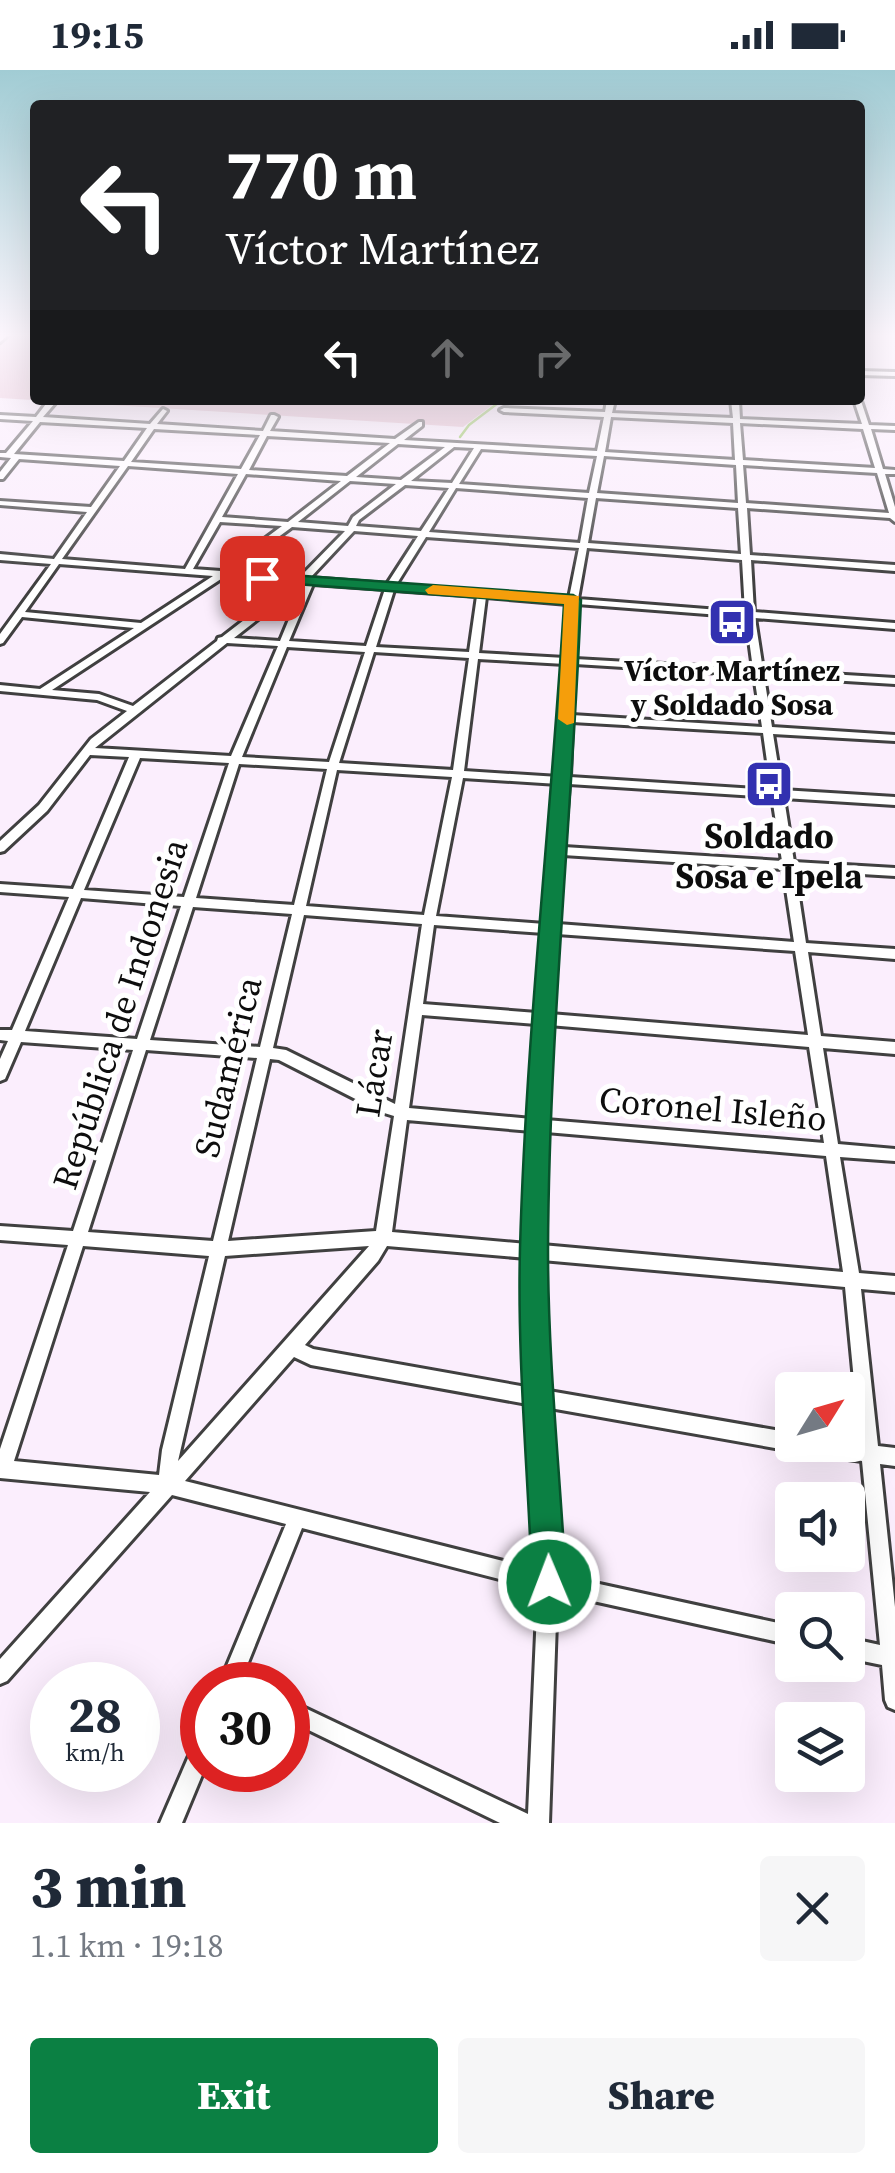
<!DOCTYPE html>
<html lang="en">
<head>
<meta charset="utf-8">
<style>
  :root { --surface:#fff; --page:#f6f6f7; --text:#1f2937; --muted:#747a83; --accent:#0b8043 }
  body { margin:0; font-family:"Source Serif 4",serif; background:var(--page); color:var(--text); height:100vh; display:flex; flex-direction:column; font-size:38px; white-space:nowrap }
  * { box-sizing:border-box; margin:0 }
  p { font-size:32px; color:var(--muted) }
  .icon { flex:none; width:55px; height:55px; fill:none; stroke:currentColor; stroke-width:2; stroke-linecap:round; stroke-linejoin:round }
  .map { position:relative; height:1753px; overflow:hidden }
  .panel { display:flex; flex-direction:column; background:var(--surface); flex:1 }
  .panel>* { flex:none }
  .guide { position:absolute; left:30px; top:30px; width:835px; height:305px; border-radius:10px; box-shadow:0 10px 40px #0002; background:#202124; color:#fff; overflow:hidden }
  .needle { width:65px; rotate:53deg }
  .buttons { position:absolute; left:775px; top:1302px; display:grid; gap:20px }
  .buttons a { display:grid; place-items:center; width:90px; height:90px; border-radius:10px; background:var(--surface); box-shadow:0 10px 40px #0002; font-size:50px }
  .speed { position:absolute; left:30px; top:1592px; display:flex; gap:20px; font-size:50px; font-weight:700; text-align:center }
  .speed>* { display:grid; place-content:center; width:130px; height:130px; border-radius:50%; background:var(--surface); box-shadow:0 10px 40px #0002; line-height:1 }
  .speed small { font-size:25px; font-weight:400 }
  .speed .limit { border:15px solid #d22; background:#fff; color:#111 }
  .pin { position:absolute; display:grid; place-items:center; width:85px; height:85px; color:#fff; margin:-42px; border-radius:20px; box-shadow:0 5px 15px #0006 }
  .me { position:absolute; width:110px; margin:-55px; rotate:359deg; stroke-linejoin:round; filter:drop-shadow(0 0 8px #0008) }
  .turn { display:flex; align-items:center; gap:35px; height:210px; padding:0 30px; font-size:45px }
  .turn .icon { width:130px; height:130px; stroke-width:2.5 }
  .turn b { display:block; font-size:70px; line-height:85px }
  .lanes { display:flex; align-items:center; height:95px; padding:0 30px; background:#0003; justify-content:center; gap:50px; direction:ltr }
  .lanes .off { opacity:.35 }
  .round { display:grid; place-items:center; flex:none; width:105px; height:105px; border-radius:10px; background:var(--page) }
  .overview { display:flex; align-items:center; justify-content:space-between; height:170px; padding:0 30px }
  h1 { font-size:60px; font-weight:800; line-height:75px }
  .action { display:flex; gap:20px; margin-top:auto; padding:20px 30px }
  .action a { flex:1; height:115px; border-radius:10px; background:var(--accent); color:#fff; font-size:40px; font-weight:800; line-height:115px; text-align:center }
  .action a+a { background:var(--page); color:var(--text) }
  .status { display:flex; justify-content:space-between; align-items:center; height:70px; padding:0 50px; background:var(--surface); direction:ltr }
  .status svg { height:28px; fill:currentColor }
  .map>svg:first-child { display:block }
</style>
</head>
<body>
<div class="status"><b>19:15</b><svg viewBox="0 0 49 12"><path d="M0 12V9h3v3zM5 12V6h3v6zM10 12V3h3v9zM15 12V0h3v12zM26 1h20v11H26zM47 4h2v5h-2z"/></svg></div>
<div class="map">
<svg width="895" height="1753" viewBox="0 0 895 1753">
  <rect width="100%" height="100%" fill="#fbeefd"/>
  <polygon fill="#e5bbce" points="5,265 35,265 35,330 499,330 463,357 0,328 0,270"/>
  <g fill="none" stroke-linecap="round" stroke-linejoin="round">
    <polyline stroke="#88c144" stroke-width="2.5" points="460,367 469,355 502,330"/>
    <g stroke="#404040" stroke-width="6">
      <g id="minor">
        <polygon points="2,265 8,265 0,272 0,266"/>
        <polygon points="860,301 895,302 895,306 860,305"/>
        <path d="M 860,328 L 869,355 L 895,356 L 895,360 L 871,359 L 883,399 L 895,400 L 895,404 L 885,404 L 895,437 L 895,452 L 890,448 L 747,438 L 750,485 L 895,495 L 895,501 L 751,490 L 754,542 L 895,553 L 895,559 L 755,548 L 763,600 L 895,608 L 895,614 L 764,606 L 772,657 L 895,665 L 895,671 L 773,664 L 782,720 L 895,727 L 895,735 L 784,728 L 794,792 L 895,798 L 895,806 L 795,800 L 806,873 L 895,879 L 895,889 L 808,882 L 821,966 L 895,972 L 895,984 L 823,978 L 838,1074 L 895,1079 L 895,1091 L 840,1087 L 859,1203 L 895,1206 L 895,1222 L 861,1219 L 878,1376 L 895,1378 L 895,1396 L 880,1394 L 895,1537 L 895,1640 L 888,1637 L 885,1630 L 882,1595 L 848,1588 L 848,1568 L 880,1575 L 862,1391 L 813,1384 L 807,1381 L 804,1375 L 848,1375 L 848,1371 L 860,1373 L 845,1217 L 542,1190 L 549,1321 L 792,1363 L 792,1375 L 799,1375 L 798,1378 L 792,1381 L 550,1338 L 558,1505 L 792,1556 L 792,1575 L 557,1523 L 549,1753 L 500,1753 L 288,1650 L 288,1630 L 528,1744 L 538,1519 L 302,1458 L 239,1615 L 219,1615 L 286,1454 L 172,1425 L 7,1611 L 0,1614 L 0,1589 L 150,1422 L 0,1408 L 0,1379 L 68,1175 L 0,1170 L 0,1156 L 73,1161 L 133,980 L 21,972 L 5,1009 L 0,1011 L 0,989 L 8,971 L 0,970 L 0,960 L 12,960 L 69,827 L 0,822 L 0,814 L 73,819 L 129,687 L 90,685 L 47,741 L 4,781 L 0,782 L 0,771 L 39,735 L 91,669 L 127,641 L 97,630 L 0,621 L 0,615 L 40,619 L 134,558 L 22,547 L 3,573 L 0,574 L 0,564 L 51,494 L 0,490 L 0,484 L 54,489 L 87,442 L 0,435 L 0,431 L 91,437 L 120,396 L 19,389 L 3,409 L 0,409 L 0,402 L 11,388 L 0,387 L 0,383 L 6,383 L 33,351 L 0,349 L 0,345 L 36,347 L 49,330 L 53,330 L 56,332 L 43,347 L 150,354 L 163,339 L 167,341 L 157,354 L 263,361 L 271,345 L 274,345 L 278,347 L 270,361 L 395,369 L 419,352 L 422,352 L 422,356 L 404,370 L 597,381 L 604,347 L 504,342 L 500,340 L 504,338 L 605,342 L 607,330 L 615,330 L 612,343 L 733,348 L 731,330 L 739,330 L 740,349 L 862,354 L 854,330 L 860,330 ZM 611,347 L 733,353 L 735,390 L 605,382 ZM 40,352 L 147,358 L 124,391 L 14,384 ZM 740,353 L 863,359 L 875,398 L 743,390 ZM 154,359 L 260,365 L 241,399 L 131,392 ZM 267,366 L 390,373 L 347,406 L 249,400 ZM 398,374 L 445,377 L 401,410 L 356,407 ZM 454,377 L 474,378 L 452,413 L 411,411 ZM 481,379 L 597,386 L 589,423 L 459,414 ZM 604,386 L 736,395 L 738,433 L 597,423 ZM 743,395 L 877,403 L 889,443 L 746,433 ZM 128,396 L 238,404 L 185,499 L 62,489 ZM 246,404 L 341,411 L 288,452 L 222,447 ZM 350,411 L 396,414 L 353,447 L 348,456 L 298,452 ZM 405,415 L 449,418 L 421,461 L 356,456 L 359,450 ZM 456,418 L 588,428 L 580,473 L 429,462 ZM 596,428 L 738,438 L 741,484 L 588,473 ZM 220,452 L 282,456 L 221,501 L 193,499 ZM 292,457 L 345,461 L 300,507 L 231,502 ZM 354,461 L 418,466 L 387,514 L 310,508 ZM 426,467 L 579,478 L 569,528 L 396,515 ZM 587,478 L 742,490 L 745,542 L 578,529 ZM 59,494 L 213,506 L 141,553 L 25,542 ZM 224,507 L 293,512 L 222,567 L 218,568 L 217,571 L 133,636 L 99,624 L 52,620 ZM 304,513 L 280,571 L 234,568 ZM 313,514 L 385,519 L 366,576 L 289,571 ZM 394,520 L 477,526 L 469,582 L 376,577 ZM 486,527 L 568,534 L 565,588 L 479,583 ZM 577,534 L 746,547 L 753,599 L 575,589 ZM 227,573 L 278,576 L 231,686 L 95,678 ZM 287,577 L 365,582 L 329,692 L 242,687 ZM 374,582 L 469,588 L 453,700 L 339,693 ZM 478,589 L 565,594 L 559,707 L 464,701 ZM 575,594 L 754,605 L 762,657 L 572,645 ZM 572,652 L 763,663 L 771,720 L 570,707 ZM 140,688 L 229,693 L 184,827 L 84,820 ZM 239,694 L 327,699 L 294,835 L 196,828 ZM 337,700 L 452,707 L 424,845 L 306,836 ZM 463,708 L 558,714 L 545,854 L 436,846 ZM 569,714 L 772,727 L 782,791 L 564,777 ZM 563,785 L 783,799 L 794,872 L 558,854 ZM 81,828 L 181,836 L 137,969 L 25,961 ZM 193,837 L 292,844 L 260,977 L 150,970 ZM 304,845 L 422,854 L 395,1034 L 286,980 L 273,978 ZM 434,855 L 544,863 L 537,943 L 423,934 ZM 557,864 L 795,881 L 808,965 L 550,944 ZM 422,945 L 536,954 L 532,1049 L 409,1038 ZM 549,955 L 809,977 L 824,1073 L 546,1050 ZM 146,980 L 257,988 L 213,1171 L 88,1162 ZM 270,989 L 279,990 L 381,1042 L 394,1046 L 376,1161 L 228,1171 ZM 407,1050 L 532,1061 L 527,1174 L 392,1162 ZM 546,1062 L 826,1086 L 843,1202 L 542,1175 ZM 83,1176 L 209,1186 L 162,1380 L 159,1405 L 14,1391 ZM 369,1176 L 178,1391 L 225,1186 ZM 387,1176 L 527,1188 L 532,1318 L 313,1279 L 305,1275 L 378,1191 ZM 294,1287 L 311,1295 L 533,1335 L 539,1500 L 185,1411 Z"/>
        <polygon points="202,1669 204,1700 182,1753 160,1753 195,1672"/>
      </g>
    </g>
    <use href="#minor" fill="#fff" fill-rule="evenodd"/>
  </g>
  <linearGradient id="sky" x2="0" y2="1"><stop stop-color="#a1ccd4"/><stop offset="0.52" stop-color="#fdf7fe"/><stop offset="1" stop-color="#fdf7fe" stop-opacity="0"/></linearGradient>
  <rect width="895" height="510" fill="url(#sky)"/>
  <path fill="#0b8043" stroke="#07532c" stroke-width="2.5" d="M 262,503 L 573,525 L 581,530 C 572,747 549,963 548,1180 C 548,1290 560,1402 566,1512 L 561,1524 L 549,1529 L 537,1524 L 532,1512 C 528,1401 517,1289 520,1178 C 526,963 551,749 564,534 L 256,511 L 256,504 Z"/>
  <polygon fill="#f59e0b" points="433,515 579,526 574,653 567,655 558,649 564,534 428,524 425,520"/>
  <defs>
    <g id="bus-square" transform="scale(2.5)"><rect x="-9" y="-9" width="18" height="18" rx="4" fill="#3231b0" stroke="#fff"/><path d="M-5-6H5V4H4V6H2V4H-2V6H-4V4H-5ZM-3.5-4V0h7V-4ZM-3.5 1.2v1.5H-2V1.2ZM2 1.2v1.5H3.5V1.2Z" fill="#fff"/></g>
  </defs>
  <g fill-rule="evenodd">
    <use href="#bus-square" x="732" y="552"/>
    <use href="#bus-square" x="769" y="714"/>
  </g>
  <g text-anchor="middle" stroke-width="10" stroke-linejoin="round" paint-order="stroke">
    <g font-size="30" font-weight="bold" fill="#0d0d0d" stroke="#fff">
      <text x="732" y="611">Víctor Martínez<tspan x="732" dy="34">y Soldado Sosa</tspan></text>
    </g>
    <g font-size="35" font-weight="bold" fill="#0d0d0d" stroke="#fff">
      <text x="769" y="778">Soldado<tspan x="769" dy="40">Sosa e Ipela</tspan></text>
    </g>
    <g font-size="35" fill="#0d0d0d" stroke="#fff">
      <text transform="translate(120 944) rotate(-72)" y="12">República de Indonesia</text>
      <text transform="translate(228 997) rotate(-76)" y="12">Sudamérica</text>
      <text transform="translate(374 1003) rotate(-81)" y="12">Lácar</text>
      <text transform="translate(713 1039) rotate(5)" y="12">Coronel Isleño</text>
    </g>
  </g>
</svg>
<div class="buttons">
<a><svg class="needle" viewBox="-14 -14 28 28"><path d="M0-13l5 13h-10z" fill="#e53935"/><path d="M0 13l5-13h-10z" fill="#747a83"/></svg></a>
<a><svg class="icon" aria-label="sound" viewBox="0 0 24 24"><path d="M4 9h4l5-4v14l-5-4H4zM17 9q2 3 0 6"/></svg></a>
<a><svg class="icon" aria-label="search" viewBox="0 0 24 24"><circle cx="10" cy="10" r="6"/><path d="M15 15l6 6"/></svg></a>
<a><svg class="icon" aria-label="layers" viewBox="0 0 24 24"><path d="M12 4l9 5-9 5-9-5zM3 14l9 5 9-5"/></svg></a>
</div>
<div class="speed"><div>28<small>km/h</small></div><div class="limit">30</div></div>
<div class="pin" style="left:262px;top:508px;background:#d93025"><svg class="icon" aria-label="arrive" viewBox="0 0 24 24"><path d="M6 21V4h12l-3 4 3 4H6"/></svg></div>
<svg class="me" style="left:549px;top:1512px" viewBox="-20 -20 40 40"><circle r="17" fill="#0b8043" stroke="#fff" stroke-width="3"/><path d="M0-11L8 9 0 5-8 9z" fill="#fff"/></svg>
<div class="guide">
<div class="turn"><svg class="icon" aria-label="left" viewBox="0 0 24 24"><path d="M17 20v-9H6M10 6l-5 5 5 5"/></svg><div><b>770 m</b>Víctor Martínez</div></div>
<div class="lanes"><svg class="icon" aria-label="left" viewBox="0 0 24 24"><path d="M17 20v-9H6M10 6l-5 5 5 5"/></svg><svg class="icon off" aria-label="ahead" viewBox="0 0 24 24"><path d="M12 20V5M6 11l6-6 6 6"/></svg><svg class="icon off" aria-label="right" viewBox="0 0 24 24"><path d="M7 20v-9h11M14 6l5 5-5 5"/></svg></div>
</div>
</div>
<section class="panel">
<div class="overview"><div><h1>3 min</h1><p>1.1 km · 19:18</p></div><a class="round"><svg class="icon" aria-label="close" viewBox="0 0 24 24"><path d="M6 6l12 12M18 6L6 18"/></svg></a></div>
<div class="action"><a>Exit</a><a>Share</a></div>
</section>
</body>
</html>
